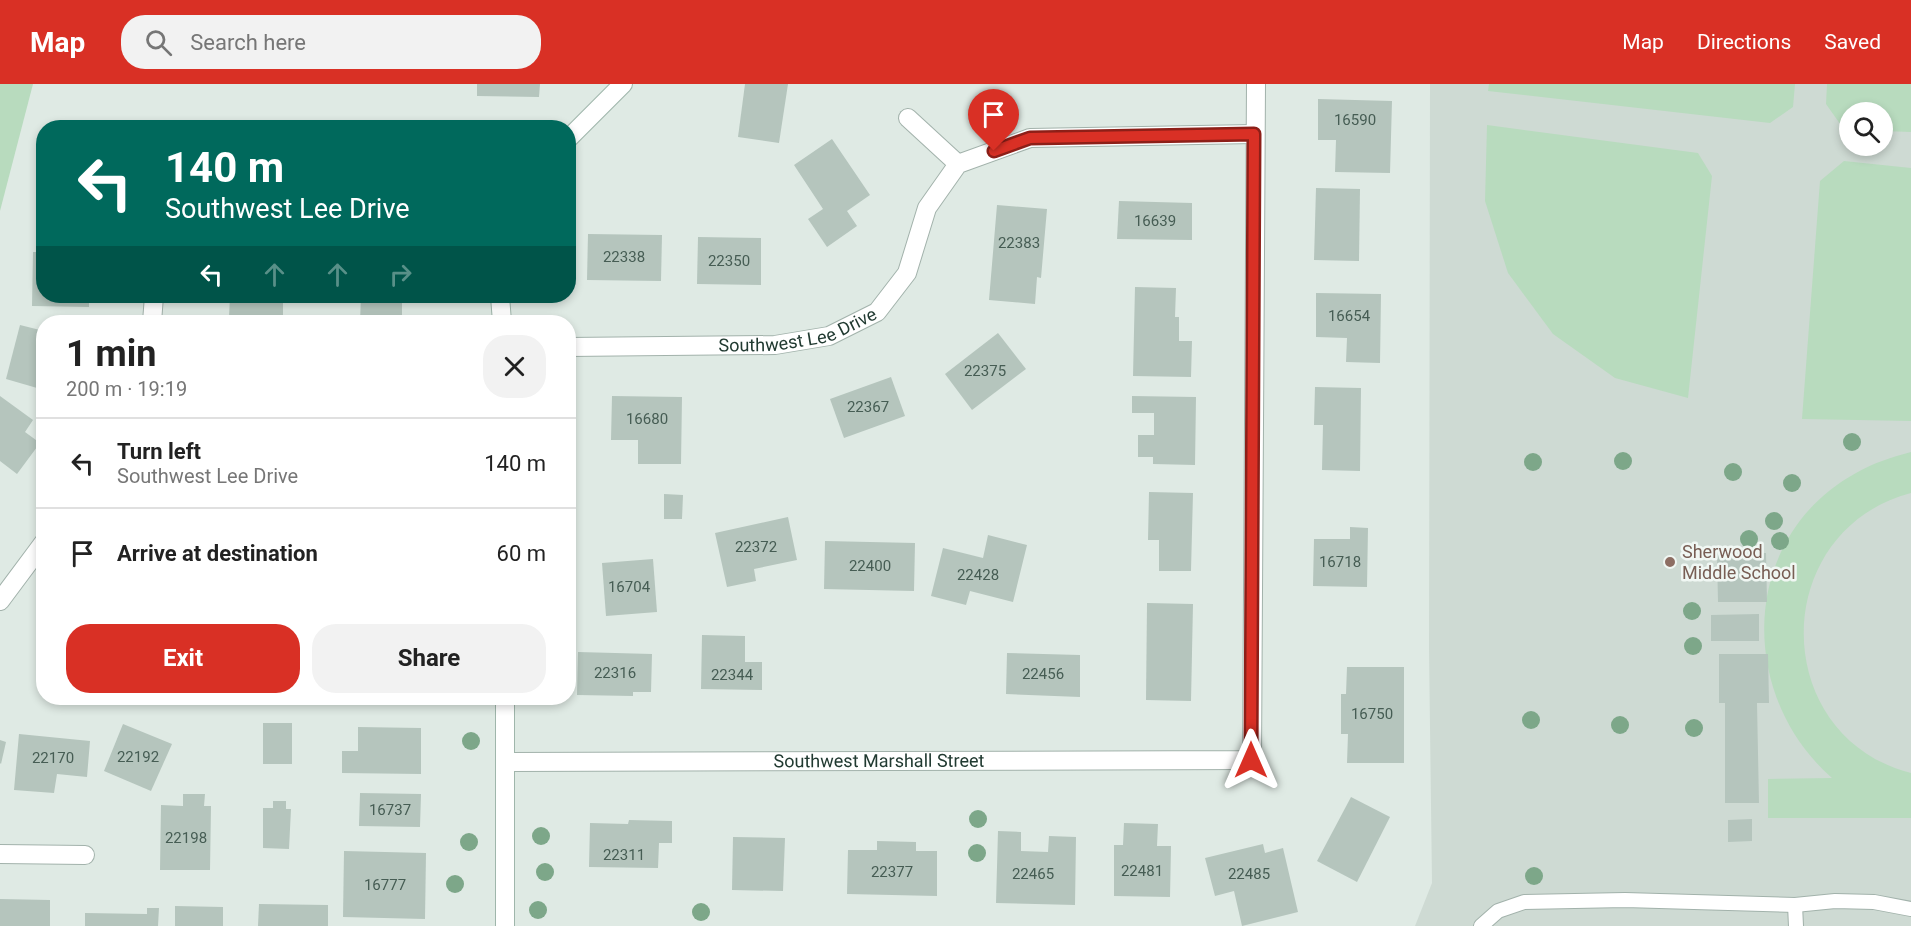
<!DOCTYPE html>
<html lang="en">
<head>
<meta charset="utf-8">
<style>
  :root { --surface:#fff; --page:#f2f2f2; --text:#222; --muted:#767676; --line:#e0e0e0; --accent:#d93025 }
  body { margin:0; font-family:Roboto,sans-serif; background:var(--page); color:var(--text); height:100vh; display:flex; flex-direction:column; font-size:22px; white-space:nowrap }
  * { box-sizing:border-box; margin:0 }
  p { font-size:20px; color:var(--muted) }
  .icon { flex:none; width:33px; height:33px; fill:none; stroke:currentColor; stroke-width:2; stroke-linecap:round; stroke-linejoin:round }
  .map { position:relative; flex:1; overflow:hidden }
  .panel { position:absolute; left:36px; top:231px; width:540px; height:390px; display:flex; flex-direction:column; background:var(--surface); border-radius:24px; box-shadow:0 3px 9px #0003 }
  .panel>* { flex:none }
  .top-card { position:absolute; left:36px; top:36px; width:540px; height:183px; border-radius:24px; box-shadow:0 3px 9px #0003; background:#00695c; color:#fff; overflow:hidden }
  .controls { position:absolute; left:1839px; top:18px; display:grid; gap:12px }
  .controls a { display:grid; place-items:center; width:54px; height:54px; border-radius:50%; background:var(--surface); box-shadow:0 3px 9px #0003; font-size:30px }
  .pin { position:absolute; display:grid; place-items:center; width:51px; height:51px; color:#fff; margin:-62px -26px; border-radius:50% 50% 50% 0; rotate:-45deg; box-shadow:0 0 6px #0007 }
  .pin .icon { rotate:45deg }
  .me { position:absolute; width:66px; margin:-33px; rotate:0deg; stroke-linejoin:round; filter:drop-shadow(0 0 4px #0008) }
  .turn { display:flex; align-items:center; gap:21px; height:126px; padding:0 30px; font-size:27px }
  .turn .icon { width:78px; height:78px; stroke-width:2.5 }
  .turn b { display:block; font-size:42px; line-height:51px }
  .lanes { display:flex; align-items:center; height:57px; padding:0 30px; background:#0003; justify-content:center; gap:30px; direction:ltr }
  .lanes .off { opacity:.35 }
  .round { display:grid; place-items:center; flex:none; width:63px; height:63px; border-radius:24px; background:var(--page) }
  .headline { display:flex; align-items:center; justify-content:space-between; height:102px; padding:0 30px }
  h1 { font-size:36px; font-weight:700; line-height:45px }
  .primary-button { display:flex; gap:12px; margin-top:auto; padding:12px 30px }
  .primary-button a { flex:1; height:69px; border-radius:24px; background:var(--accent); color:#fff; font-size:24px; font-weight:700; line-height:69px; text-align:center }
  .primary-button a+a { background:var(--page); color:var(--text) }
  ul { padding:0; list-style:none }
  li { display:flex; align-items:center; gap:18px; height:90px; padding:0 30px; border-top:2px solid var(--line) }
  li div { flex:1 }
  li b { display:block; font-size:22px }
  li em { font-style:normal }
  header { display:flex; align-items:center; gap:36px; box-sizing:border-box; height:84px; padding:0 30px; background:var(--accent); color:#fff }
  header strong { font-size:28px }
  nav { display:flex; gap:33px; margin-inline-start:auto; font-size:21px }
  .search { width:420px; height:54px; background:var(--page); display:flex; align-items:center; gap:15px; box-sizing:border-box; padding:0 21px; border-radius:24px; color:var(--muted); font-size:22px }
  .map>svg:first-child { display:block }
</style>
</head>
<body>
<header>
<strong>Map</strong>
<div class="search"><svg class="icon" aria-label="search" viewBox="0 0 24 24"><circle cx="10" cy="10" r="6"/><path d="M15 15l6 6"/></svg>Search here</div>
<nav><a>Map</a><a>Directions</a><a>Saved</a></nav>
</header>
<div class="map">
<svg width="1911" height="842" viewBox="0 0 1911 842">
  <rect width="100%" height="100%" fill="#dfeae4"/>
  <path fill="#cedad3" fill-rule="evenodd" d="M 1430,0 L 1911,0 L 1911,842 L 1415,842 L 1432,799 L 1429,564 ZM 1850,28 L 1882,28 L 1882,62 L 1850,62 Z"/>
  <g fill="#b8dbbe">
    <polygon points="0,0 33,0 0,127"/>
    <polygon points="1489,0 1795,0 1793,23 1770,39 1488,7"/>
    <polygon points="1827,0 1911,0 1911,48 1883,47 1882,28 1850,28 1849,44 1843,44 1826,20"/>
    <polygon points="1487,41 1698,69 1712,92 1688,314 1615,294 1553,250 1508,189 1485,117"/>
    <polygon points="1844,77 1911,84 1911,337 1802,335 1820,97"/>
    <path d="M 1911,368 L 1911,409 C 1768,447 1768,652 1911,689 L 1911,734 L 1768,734 L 1768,695 L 1832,694 C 1737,611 1739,453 1856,389 C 1873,379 1892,373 1911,368 Z"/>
  </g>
  <g fill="#b5c5bd">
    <polygon points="477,0 540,0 539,13 477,12"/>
    <polygon points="745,0 788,0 779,59 738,53"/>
    <polygon points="1318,15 1392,17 1390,89 1335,88 1336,56 1318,56"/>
    <polygon points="832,55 870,111 847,127 857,142 827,163 808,135 823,125 794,81"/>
    <polygon points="1316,104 1360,105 1359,177 1314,176"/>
    <polygon points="1119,117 1192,119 1192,156 1117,155"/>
    <polygon points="997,121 1047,125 1041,194 1037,193 1035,220 989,216"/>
    <polygon points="588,150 662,151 661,197 587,196"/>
    <polygon points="698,153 761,154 761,201 697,200"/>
    <polygon points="33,168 44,168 44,212 89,212 89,223 32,222"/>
    <polygon points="1135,203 1176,204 1175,233 1179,233 1179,257 1192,257 1191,293 1133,292"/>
    <polygon points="1316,209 1381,210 1380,279 1346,278 1347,254 1316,253"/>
    <polygon points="230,212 283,212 283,234 229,233"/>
    <polygon points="361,212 402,212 402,238 360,238"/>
    <polygon points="20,241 44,247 44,306 6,295"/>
    <polygon points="998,249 1026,285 972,326 945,290"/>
    <polygon points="891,293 905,332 844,354 830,315"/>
    <polygon points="1315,303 1361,304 1360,387 1322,386 1323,341 1314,341"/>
    <polygon points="0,312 33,336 25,348 40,359 17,390 0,377"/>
    <polygon points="612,312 682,313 681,380 638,380 638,356 611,356"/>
    <polygon points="1132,312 1196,313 1195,381 1153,380 1153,373 1138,373 1138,351 1154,351 1154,329 1132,329"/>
    <polygon points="1149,408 1193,409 1191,487 1159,487 1159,456 1148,456"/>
    <polygon points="664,410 683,411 682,435 664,435"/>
    <polygon points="788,433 797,476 754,485 756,497 727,503 715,449"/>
    <polygon points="1350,443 1368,444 1367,503 1313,502 1314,455 1350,455"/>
    <polygon points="988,451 1027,461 1013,518 970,507 966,521 931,512 943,464 983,474"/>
    <polygon points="825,457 915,459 914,507 824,505"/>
    <polygon points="1717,469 1766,469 1767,518 1718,518"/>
    <polygon points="653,475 657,528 606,532 602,479"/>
    <polygon points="1147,519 1193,520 1191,617 1146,616"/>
    <polygon points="1759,530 1759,557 1711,557 1711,531"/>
    <polygon points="702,551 745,552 745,578 762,578 762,606 701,605"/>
    <polygon points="578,568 652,570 651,608 633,608 633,612 577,611"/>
    <polygon points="1007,569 1080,571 1080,613 1006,610"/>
    <polygon points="1719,570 1768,570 1769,619 1757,619 1759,719 1725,719 1725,619 1719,619"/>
    <polygon points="1347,583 1404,583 1404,679 1347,679 1348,650 1341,650 1341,610 1346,610"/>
    <rect x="263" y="639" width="29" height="41"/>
    <polygon points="123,640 172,660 151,707 104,687"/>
    <polygon points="358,643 421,644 421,690 342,689 342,667 358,667"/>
    <polygon points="19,650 90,657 87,693 57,690 54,709 14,706"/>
    <polygon points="0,656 6,658 1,680 0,679"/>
    <polygon points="360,709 421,710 420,743 359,742"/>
    <polygon points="183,710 205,710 204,722 211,722 210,786 160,786 161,721 183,722"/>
    <polygon points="1351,713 1390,733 1357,798 1317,777"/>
    <polygon points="273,717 286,717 286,725 291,725 289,765 263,764 263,724 273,724"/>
    <polygon points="1752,735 1752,757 1728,758 1728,736"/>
    <polygon points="629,736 672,737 672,759 659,759 658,784 589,783 590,739 628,740"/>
    <polygon points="1124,739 1158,740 1157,762 1171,762 1170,813 1114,812 1114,761 1123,761"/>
    <polygon points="998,747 1021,748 1021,767 1048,768 1049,752 1076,753 1075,821 996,819"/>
    <polygon points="733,753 785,754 783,807 732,806"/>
    <polygon points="877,757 916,758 916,767 937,767 937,812 847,810 848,766 877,766"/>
    <polygon points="1263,760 1265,769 1283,764 1298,828 1242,842 1234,807 1215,812 1205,774"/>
    <polygon points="344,767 426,769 425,835 343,833"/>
    <polygon points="0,815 50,816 50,842 0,842"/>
    <polygon points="259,820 328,821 328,842 258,842"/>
    <polygon points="175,822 223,823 223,842 175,842"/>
    <polygon points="147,824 159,824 158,842 85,842 85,829 147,830"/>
  </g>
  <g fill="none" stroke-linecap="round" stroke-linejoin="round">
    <g stroke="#a2b2ab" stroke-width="16">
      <g id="lane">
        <polyline points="1795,821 1796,842"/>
        <polyline points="1481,842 1498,827 1524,818 1625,816 1795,821 1835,817 1874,818 1911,825"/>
      </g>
    </g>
    <g stroke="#a2b2ab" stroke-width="20">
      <g id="street">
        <polyline points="908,34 958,80"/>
        <polyline points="152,238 154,212"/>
        <path id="s1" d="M 568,263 L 775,261 L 829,252 L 877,228 L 907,189 L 927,124 L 958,80 L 1030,54 L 1254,50"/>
        <polyline points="0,517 44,458"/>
        <path id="s2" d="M 505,678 L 1252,676 L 1256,0"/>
        <polyline points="0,770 85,771"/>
      </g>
    </g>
    <g stroke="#9fb6ab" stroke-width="20">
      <g id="secondary">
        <polyline points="568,55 623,0"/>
        <polyline points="500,212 502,238"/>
        <polyline points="505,842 505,614"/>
      </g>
    </g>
    <use href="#lane" stroke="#fff" stroke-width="14"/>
    <use href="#street" stroke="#fff" stroke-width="18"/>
    <use href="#secondary" stroke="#fff" stroke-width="18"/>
  </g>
  <g fill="#7da789">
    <circle cx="1852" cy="358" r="9"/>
    <circle cx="1623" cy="377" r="9"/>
    <circle cx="1533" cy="378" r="9"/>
    <circle cx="1733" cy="388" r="9"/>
    <circle cx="1792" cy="399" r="9"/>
    <circle cx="1774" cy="437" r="9"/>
    <circle cx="1749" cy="455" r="9"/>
    <circle cx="1780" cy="457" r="9"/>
    <circle cx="1692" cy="527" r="9"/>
    <circle cx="1693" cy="562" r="9"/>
    <circle cx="1531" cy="636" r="9"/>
    <circle cx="1620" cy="641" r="9"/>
    <circle cx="1694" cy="644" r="9"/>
    <circle cx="471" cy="657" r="9"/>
    <circle cx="978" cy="735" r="9"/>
    <circle cx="541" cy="752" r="9"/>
    <circle cx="469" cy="758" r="9"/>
    <circle cx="977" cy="769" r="9"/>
    <circle cx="545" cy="788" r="9"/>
    <circle cx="1534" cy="792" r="9"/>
    <circle cx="455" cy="800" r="9"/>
    <circle cx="538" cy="826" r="9"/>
    <circle cx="701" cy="828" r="9"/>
  </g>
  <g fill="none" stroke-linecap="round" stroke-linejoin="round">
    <g stroke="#8d1f18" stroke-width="15">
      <polyline id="route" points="994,67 1030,54 1254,50 1251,676"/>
    </g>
    <use href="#route" stroke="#d93025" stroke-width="10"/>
  </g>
  <circle fill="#8d6e63" stroke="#f0f7f3" stroke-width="2" cx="1670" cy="478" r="6"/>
  <g text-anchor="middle" stroke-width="5" stroke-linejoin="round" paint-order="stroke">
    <g font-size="15" fill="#465d54">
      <text x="1355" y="41">16590</text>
      <text x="1155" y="142">16639</text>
      <text x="1019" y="164">22383</text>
      <text x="624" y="178">22338</text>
      <text x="729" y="182">22350</text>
      <text x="1349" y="237">16654</text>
      <text x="985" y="292">22375</text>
      <text x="868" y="328">22367</text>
      <text x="647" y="340">16680</text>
      <text x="756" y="468">22372</text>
      <text x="1340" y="483">16718</text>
      <text x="870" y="487">22400</text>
      <text x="978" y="496">22428</text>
      <text x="629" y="508">16704</text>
      <text x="615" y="594">22316</text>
      <text x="1043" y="595">22456</text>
      <text x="732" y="596">22344</text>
      <text x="1372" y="635">16750</text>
      <text x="138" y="678">22192</text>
      <text x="53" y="679">22170</text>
      <text x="390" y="731">16737</text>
      <text x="186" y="759">22198</text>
      <text x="624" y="776">22311</text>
      <text x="1142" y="792">22481</text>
      <text x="892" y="793">22377</text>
      <text x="1033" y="795">22465</text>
      <text x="1249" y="795">22485</text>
      <text x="385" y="806">16777</text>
    </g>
    <g font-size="18" fill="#213a31" stroke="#f0f7f3">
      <text dy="6" stroke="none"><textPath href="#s1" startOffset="232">Southwest Lee Drive</textPath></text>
      <text dy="6" stroke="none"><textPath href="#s2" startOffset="374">Southwest Marshall Street</textPath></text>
    </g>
    <g font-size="18" fill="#785e54" stroke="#f0f7f3" text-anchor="start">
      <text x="1682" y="474">Sherwood<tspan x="1682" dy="21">Middle School</tspan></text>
    </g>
  </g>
</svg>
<div class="controls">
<a><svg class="icon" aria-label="search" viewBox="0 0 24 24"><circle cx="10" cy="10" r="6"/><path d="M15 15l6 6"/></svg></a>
</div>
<div class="pin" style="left:994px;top:67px;background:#d93025"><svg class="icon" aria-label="arrive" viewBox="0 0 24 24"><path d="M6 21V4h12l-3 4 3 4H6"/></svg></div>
<svg class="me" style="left:1251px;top:676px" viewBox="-20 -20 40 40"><path d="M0-17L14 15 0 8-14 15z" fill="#d93025" stroke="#fff" stroke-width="4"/></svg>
<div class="top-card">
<div class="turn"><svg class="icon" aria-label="left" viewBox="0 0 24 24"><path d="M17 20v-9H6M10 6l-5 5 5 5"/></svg><div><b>140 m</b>Southwest Lee Drive</div></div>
<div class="lanes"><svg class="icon" aria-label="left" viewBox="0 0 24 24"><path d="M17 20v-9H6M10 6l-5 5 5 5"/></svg><svg class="icon off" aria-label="ahead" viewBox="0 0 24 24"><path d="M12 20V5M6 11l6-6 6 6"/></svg><svg class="icon off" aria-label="ahead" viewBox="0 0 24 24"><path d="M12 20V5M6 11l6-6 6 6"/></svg><svg class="icon off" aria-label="right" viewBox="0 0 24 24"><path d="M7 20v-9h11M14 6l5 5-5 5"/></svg></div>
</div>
<section class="panel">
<div class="headline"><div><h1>1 min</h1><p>200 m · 19:19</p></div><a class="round"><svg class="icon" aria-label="close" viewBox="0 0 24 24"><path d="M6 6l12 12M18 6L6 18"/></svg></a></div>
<ul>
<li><svg class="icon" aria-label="left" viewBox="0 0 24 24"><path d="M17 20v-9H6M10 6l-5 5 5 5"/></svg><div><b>Turn left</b><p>Southwest Lee Drive</p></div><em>140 m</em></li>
<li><svg class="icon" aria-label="arrive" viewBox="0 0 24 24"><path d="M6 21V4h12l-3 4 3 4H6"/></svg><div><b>Arrive at destination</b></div><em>60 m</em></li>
</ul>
<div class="primary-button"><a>Exit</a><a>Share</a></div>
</section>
</div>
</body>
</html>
